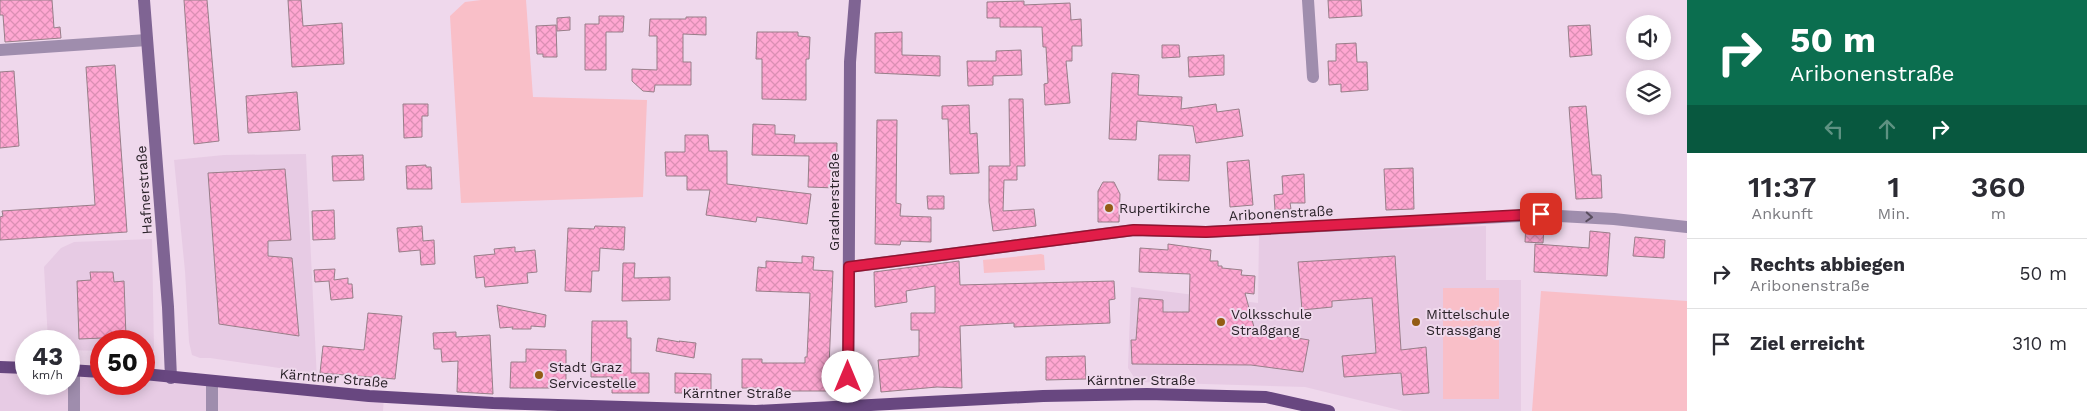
<!DOCTYPE html>
<html lang="de">
<head>
<meta charset="utf-8">
<style>
  :root { --surface:#fff; --page:#f2f2f3; --text:#2b2b33; --muted:#7c7c81; --line:#e1e1e2 }
  body { margin:0; font-family:"Work Sans",sans-serif; background:var(--page); color:var(--text); height:100vh; display:flex; flex-direction:column; font-size:19px; white-space:nowrap }
  * { box-sizing:border-box; margin:0 }
  p { font-size:16px; color:var(--muted) }
  .icon { flex:none; width:28px; height:28px; fill:none; stroke:currentColor; stroke-width:2; stroke-linecap:round; stroke-linejoin:round }
  .map { position:relative; flex:1; overflow:hidden }
  .side { display:flex; flex-direction:column; background:var(--surface); width:400px }
  .side>* { flex:none }
  .banner { background:#0b6e4f; color:#fff; overflow:hidden }
  .fabs { position:absolute; left:1626px; top:15px; display:grid; gap:10px }
  .fabs a { display:grid; place-items:center; width:45px; height:45px; border-radius:50%; background:var(--surface); box-shadow:0 2px 12px #0003; font-size:25px }
  .speed { position:absolute; left:15px; top:330px; display:flex; gap:10px; font-size:25px; font-weight:700; text-align:center }
  .speed>* { display:grid; place-content:center; width:65px; height:65px; border-radius:50%; background:var(--surface); box-shadow:0 2px 12px #0003; line-height:1 }
  .speed small { font-size:12px; font-weight:400 }
  .speed .limit { border:8px solid #d22; background:#fff; color:#111 }
  .pin { position:absolute; display:grid; place-items:center; width:42px; height:42px; color:#fff; margin:-21px; border-radius:10px; box-shadow:0 2px 8px #0006 }
  .me { position:absolute; width:55px; margin:-28px; rotate:0deg; stroke-linejoin:round; filter:drop-shadow(0 0 4px #0008) }
  .turn { display:flex; align-items:center; gap:18px; height:105px; padding:0 20px; font-size:22px }
  .turn .icon { width:65px; height:65px; stroke-width:2.5 }
  .turn b { display:block; font-size:35px; line-height:42px }
  .lanes { display:flex; align-items:center; height:48px; padding:0 20px; background:#0003; justify-content:center; gap:25px; direction:ltr }
  .lanes .off { opacity:.35 }
  .eta { display:flex; justify-content:space-evenly; align-items:center; height:85px; text-align:center }
  .eta b { font-size:30px; font-weight:600; line-height:35px }
  ul { padding:0; list-style:none }
  li { display:flex; align-items:center; gap:15px; height:70px; padding:0 20px; border-top:1px solid var(--line) }
  li div { flex:1 }
  li b { display:block; font-size:19px }
  li em { font-style:normal }
  main { display:flex; flex:1; min-height:0 }
  .map>svg:first-child { display:block }
</style>
</head>
<body>
<main>
<div class="map">
<svg width="1687" height="411" viewBox="0 0 1687 411">
  <defs>
    <pattern id="building-cross-hatch" width="8" height="8" patternUnits="userSpaceOnUse" patternTransform="scale(1.25)"><rect width="8" height="8" fill="#ffa7d2"/><path d="M0 0l8 8M0 8l8-8" fill="none" stroke="#db8fb4"/></pattern>
  </defs>
  <rect width="100%" height="100%" fill="#efd8ec"/>
  <g fill="#e7cbe4">
    <polygon points="306,154 317,380 286,369 210,358 200,358 192,355 189,342 185,271 174,160 224,155"/>
    <polygon points="1486,226 1486,280 1521,280 1521,411 1403,411 1305,387 1137,382 1128,368 1131,287 1258,303 1259,235"/>
    <polygon points="152,239 154,351 144,351 144,341 101,341 101,351 69,350 69,341 48,341 44,267 61,248 74,242"/>
    <polygon points="0,367 26,368 26,384 69,384 69,370 101,372 101,384 144,384 144,374 384,397 383,411 0,411"/>
  </g>
  <g fill="#f9bfc8">
    <polygon points="481,0 526,0 533,97 647,100 643,197 461,203 450,16 465,2"/>
    <polygon points="1041,254 1044,255 1045,270 984,273 983,260"/>
    <rect x="1443" y="288" width="56" height="111"/>
    <polygon points="1541,291 1687,301 1687,411 1532,411"/>
  </g>
  <g fill="url(#building-cross-hatch)" stroke="#987e89">
    <polygon points="0,0 52,0 54,28 60,27 61,38 5,42 3,15 0,15"/>
    <polygon points="184,0 207,0 219,141 194,144"/>
    <polygon points="288,0 301,0 303,26 342,23 344,64 292,67"/>
    <polygon points="1328,0 1361,0 1362,16 1329,18"/>
    <polygon points="1024,1 1024,5 1070,3 1071,20 1081,19 1082,46 1072,46 1072,61 1066,61 1070,103 1045,105 1044,84 1048,83 1046,47 1043,47 1042,27 1000,27 1000,18 987,18 987,2"/>
    <polygon points="599,16 624,16 623,32 606,32 606,70 585,70 585,24 599,24"/>
    <polygon points="570,17 570,30 557,31 557,18"/>
    <polygon points="686,17 706,17 706,35 683,34 683,62 691,62 691,85 655,85 654,92 643,91 632,81 632,69 657,70 657,36 649,36 650,19 686,19"/>
    <polygon points="556,25 557,57 543,57 543,54 537,54 536,26"/>
    <polygon points="1590,25 1592,55 1570,57 1568,26"/>
    <polygon points="757,32 798,32 798,36 810,37 809,59 806,59 806,100 762,99 762,59 756,59"/>
    <polygon points="902,32 902,55 940,56 940,76 875,73 875,33"/>
    <polygon points="1356,43 1357,62 1367,62 1368,90 1341,92 1341,84 1329,85 1328,61 1336,61 1336,44"/>
    <polygon points="1162,45 1179,45 1180,57 1162,58"/>
    <polygon points="1021,50 1022,75 993,76 993,85 968,86 967,61 996,61 996,51"/>
    <polygon points="1224,55 1224,75 1189,77 1188,57"/>
    <polygon points="115,65 127,232 0,240 0,217 3,216 2,211 95,205 86,67"/>
    <polygon points="14,71 19,146 0,148 0,72"/>
    <polygon points="1112,73 1139,75 1138,95 1182,97 1181,109 1216,104 1217,112 1239,109 1243,136 1196,143 1193,126 1137,121 1136,140 1109,139"/>
    <polygon points="297,92 300,130 248,133 246,96"/>
    <polygon points="1009,99 1023,99 1025,166 1017,166 1017,180 1004,180 1003,211 1034,209 1036,226 993,231 989,202 989,166 1010,166"/>
    <polygon points="403,104 428,104 428,116 422,116 422,137 404,138"/>
    <polygon points="969,105 970,134 977,133 979,173 950,174 948,119 942,119 942,106"/>
    <polygon points="1586,106 1592,175 1601,175 1602,198 1576,199 1569,107"/>
    <polygon points="877,120 897,120 896,203 901,204 900,216 931,217 931,242 901,241 900,245 875,244"/>
    <polygon points="753,124 775,125 775,134 795,135 794,143 837,143 836,188 808,187 809,156 752,155"/>
    <polygon points="685,135 708,135 709,151 727,151 727,184 811,194 807,224 757,217 756,222 706,215 710,190 687,190 687,176 666,176 665,152 685,152"/>
    <polygon points="363,155 364,180 333,181 332,156"/>
    <polygon points="1159,155 1190,155 1189,181 1158,180"/>
    <polygon points="1249,160 1253,205 1230,207 1227,162"/>
    <polygon points="426,165 426,167 431,167 432,189 407,189 406,166"/>
    <polygon points="1413,168 1414,209 1386,210 1384,169"/>
    <polygon points="285,169 291,240 268,241 268,256 292,258 299,336 219,324 208,173"/>
    <polygon points="1304,174 1305,203 1290,203 1291,209 1275,210 1274,195 1283,194 1282,176"/>
    <polygon points="1103,182 1114,182 1120,194 1119,222 1098,222 1098,191"/>
    <polygon points="927,196 944,196 944,209 928,209"/>
    <polygon points="334,210 335,239 313,240 312,211"/>
    <polygon points="1526,224 1544,225 1543,243 1525,242"/>
    <polygon points="422,226 423,241 434,240 435,264 421,265 420,250 399,252 397,228"/>
    <polygon points="595,226 625,227 624,250 600,248 599,271 592,271 591,292 565,291 568,228 594,229"/>
    <polygon points="1590,231 1610,233 1607,276 1534,272 1535,244 1589,248"/>
    <polygon points="1635,237 1665,240 1664,258 1633,256"/>
    <polygon points="1168,244 1211,250 1210,261 1218,261 1218,266 1222,266 1222,268 1242,270 1241,275 1255,276 1254,294 1245,293 1255,331 1309,340 1303,372 1251,365 1132,364 1131,340 1136,340 1139,298 1163,300 1163,312 1189,312 1190,274 1139,272 1140,248 1168,250"/>
    <polygon points="515,247 515,252 535,250 537,272 527,273 528,283 485,287 484,277 476,278 474,256 495,254 494,249"/>
    <polygon points="802,256 814,257 813,270 833,271 829,366 831,366 831,391 761,391 761,388 742,388 742,359 762,359 762,363 805,363 805,357 807,357 810,293 756,291 758,267 766,268 766,261 802,263"/>
    <polygon points="1395,256 1401,350 1426,347 1429,393 1403,395 1401,373 1344,377 1342,356 1376,353 1372,298 1332,301 1332,307 1302,310 1298,262"/>
    <polygon points="959,261 960,285 1114,281 1115,299 1109,300 1110,323 1014,327 1014,323 960,326 962,388 937,387 881,392 878,360 919,356 919,330 911,330 911,313 935,313 935,286 906,291 907,302 875,307 874,272"/>
    <polygon points="623,263 635,263 634,278 670,277 670,300 622,301"/>
    <polygon points="335,269 334,280 348,278 348,284 352,284 353,298 331,300 329,281 315,282 314,270"/>
    <polygon points="90,272 113,272 114,282 124,281 126,337 79,339 77,281 91,280"/>
    <polygon points="497,305 546,315 545,327 531,326 531,329 512,329 513,327 500,328"/>
    <polygon points="368,313 402,316 395,379 320,373 323,346 364,350"/>
    <polygon points="592,321 627,321 627,338 631,338 631,373 649,373 649,393 612,393 612,377 591,377"/>
    <polygon points="456,332 456,337 490,335 493,394 457,392 458,361 442,362 441,349 434,349 433,333"/>
    <polygon points="658,338 680,342 679,341 696,343 694,358 656,351"/>
    <polygon points="526,349 566,350 566,388 510,388 511,362 526,362"/>
    <polygon points="1085,356 1086,379 1046,380 1046,357"/>
    <polygon points="675,373 711,374 711,393 675,393"/>
  </g>
  <g fill="none" stroke-linecap="round" stroke-linejoin="round">
    <g stroke="#9f8dad" stroke-width="12">
      <polyline points="1308,0 1313,77"/>
      <polyline points="0,50 147,40"/>
      <polyline points="849,267 1134,230 1206,232 1541,215 1614,219 1687,227"/>
      <polyline points="74,411 74,370"/>
      <polyline points="212,411 212,382"/>
    </g>
    <g stroke="#7f6493" stroke-width="12">
      <polyline points="144,0 168,307 171,378"/>
      <polyline points="848,405 850,62 855,0"/>
    </g>
    <g stroke="#684780" stroke-width="12">
      <polyline points="0,367 26,368"/>
      <polyline points="69,370 101,372"/>
      <polyline points="144,374 369,396 493,403 756,411 1043,396 1147,394 1266,397 1329,411"/>
    </g>
  </g>
  <defs><path id="oneway-chevron" d="M-2-3.5L2.5 0L-2 3.5" fill="none" stroke-width="1.6" stroke-linecap="round" stroke-linejoin="round" transform="scale(1.25)"/></defs>
  <use stroke="#594d5e" href="#oneway-chevron" transform="translate(1589 217) rotate(3)"/>
  <g fill="none" stroke-linecap="round" stroke-linejoin="round">
    <g stroke="#92132f" stroke-width="12">
      <polyline id="route" points="848,377 849,267 1134,230 1206,232 1541,214"/>
    </g>
    <use href="#route" stroke="#e11d48" stroke-width="9"/>
  </g>
  <g fill="#935c14" stroke="#efd8ec" stroke-width="2">
    <circle cx="1109" cy="208" r="5"/>
    <circle cx="1221" cy="322" r="5"/>
    <circle cx="1416" cy="322" r="5"/>
    <circle cx="539" cy="375" r="5"/>
  </g>
  <g text-anchor="middle" stroke-width="4" stroke-linejoin="round" paint-order="stroke">
    <g font-size="14" fill="#2b232a" stroke="#efd8ec">
      <text transform="translate(144 190) rotate(-94)" y="5">Hafnerstraße</text>
      <text transform="translate(834 202) rotate(-90)" y="5">Gradnerstraße</text>
      <text transform="translate(1281 213) rotate(-3)" y="5">Aribonenstraße</text>
      <text transform="translate(334 378) rotate(5)" y="5">Kärntner Straße</text>
      <text x="1141" y="385">Kärntner Straße</text>
      <text x="737" y="398">Kärntner Straße</text>
    </g>
    <g font-size="14" fill="#2b232a" stroke="#efd8ec" text-anchor="start">
      <text x="1119" y="213">Rupertikirche</text>
      <text x="1231" y="319">Volksschule<tspan x="1231" dy="16">Straßgang</tspan></text>
      <text x="1426" y="319">Mittelschule<tspan x="1426" dy="16">Strassgang</tspan></text>
      <text x="549" y="372">Stadt Graz<tspan x="549" dy="16">Servicestelle</tspan></text>
    </g>
  </g>
</svg>
<div class="fabs">
<a><svg class="icon" aria-label="sound" viewBox="0 0 24 24"><path d="M4 9h4l5-4v14l-5-4H4zM17 9q2 3 0 6"/></svg></a>
<a><svg class="icon" aria-label="layers" viewBox="0 0 24 24"><path d="M12 4l9 5-9 5-9-5zM3 14l9 5 9-5"/></svg></a>
</div>
<div class="speed"><div>43<small>km/h</small></div><div class="limit">50</div></div>
<div class="pin" style="left:1541px;top:214px;background:#d93025"><svg class="icon" aria-label="arrive" viewBox="0 0 24 24"><path d="M6 21V4h12l-3 4 3 4H6"/></svg></div>
<svg class="me" style="left:848px;top:377px" viewBox="-20 -20 40 40"><circle r="19" fill="#fff"/><path d="M0-13L10 11 0 6-10 11z" fill="#e11d48"/></svg>
</div>
<section class="side">
<div class="banner">
<div class="turn"><svg class="icon" aria-label="right" viewBox="0 0 24 24"><path d="M7 20v-9h11M14 6l5 5-5 5"/></svg><div><b>50 m</b>Aribonenstraße</div></div>
<div class="lanes"><svg class="icon off" aria-label="left" viewBox="0 0 24 24"><path d="M17 20v-9H6M10 6l-5 5 5 5"/></svg><svg class="icon off" aria-label="ahead" viewBox="0 0 24 24"><path d="M12 20V5M6 11l6-6 6 6"/></svg><svg class="icon" aria-label="right" viewBox="0 0 24 24"><path d="M7 20v-9h11M14 6l5 5-5 5"/></svg></div>
</div>
<div class="eta">
<div><b>11:37</b><p>Ankunft</p></div>
<div><b>1</b><p>Min.</p></div>
<div><b>360</b><p>m</p></div>
</div>
<ul>
<li><svg class="icon" aria-label="right" viewBox="0 0 24 24"><path d="M7 20v-9h11M14 6l5 5-5 5"/></svg><div><b>Rechts abbiegen</b><p>Aribonenstraße</p></div><em>50 m</em></li>
<li><svg class="icon" aria-label="arrive" viewBox="0 0 24 24"><path d="M6 21V4h12l-3 4 3 4H6"/></svg><div><b>Ziel erreicht</b></div><em>310 m</em></li>
</ul>
</section>
</main>
</body>
</html>
